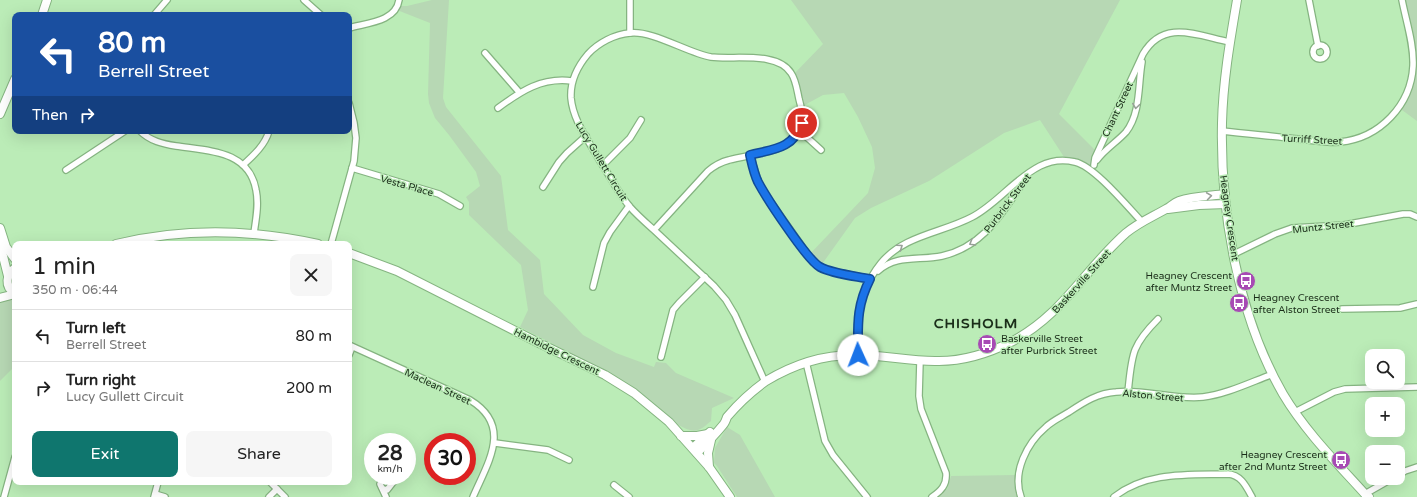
<!DOCTYPE html>
<html lang="en">
<head>
<meta charset="utf-8">
<style>
  :root { --surface:#fff; --page:#f6f6f6; --text:#222; --muted:#767676; --line:#e0e0e0; --accent:#0f766e }
  body { margin:0; font-family:"Varela Round",sans-serif; background:var(--page); color:var(--text); height:100vh; display:flex; flex-direction:column; font-size:15px; white-space:nowrap }
  * { box-sizing:border-box; margin:0 }
  p { font-size:13px; color:var(--muted) }
  .icon { flex:none; width:22px; height:22px; fill:none; stroke:currentColor; stroke-width:2; stroke-linecap:round; stroke-linejoin:round }
  .map { position:relative; flex:1; overflow:hidden }
  .panel { position:absolute; left:12px; top:241px; width:340px; height:244px; display:flex; flex-direction:column; background:var(--surface); border-radius:8px; box-shadow:0 4px 16px #0002 }
  .panel>* { flex:none }
  .guide { position:absolute; left:12px; top:12px; width:340px; height:122px; border-radius:8px; box-shadow:0 4px 16px #0002; background:#1a4fa0; color:#fff; overflow:hidden }
  .tools { position:absolute; left:1365px; top:349px; display:grid; gap:8px }
  .tools a { display:grid; place-items:center; width:40px; height:40px; border-radius:8px; background:var(--surface); box-shadow:0 4px 16px #0002; font-size:20px }
  .speed { position:absolute; left:364px; top:433px; display:flex; gap:8px; font-size:20px; font-weight:700; text-align:center }
  .speed>* { display:grid; place-content:center; width:52px; height:52px; border-radius:50%; background:var(--surface); box-shadow:0 4px 16px #0002; line-height:1 }
  .speed small { font-size:10px; font-weight:400 }
  .speed .limit { border:6px solid #d22; background:#fff; color:#111 }
  .pin { position:absolute; display:grid; place-items:center; width:34px; height:34px; color:#fff; margin:-17px; border:2px solid #fff; border-radius:50%; box-shadow:0 1px 4px #0007 }
  .me { position:absolute; width:44px; margin:-22px; rotate:358deg; stroke-linejoin:round; filter:drop-shadow(0 0 3px #0008) }
  .turn { display:flex; align-items:center; gap:14px; height:84px; padding:0 20px; font-size:18px }
  .turn .icon { width:52px; height:52px; stroke-width:2.5 }
  .turn b { display:block; font-size:28px; line-height:34px }
  .then { display:flex; align-items:center; height:38px; padding:0 20px; background:#0003; gap:8px; font-size:15px }
  .round { display:grid; place-items:center; flex:none; width:42px; height:42px; border-radius:8px; background:var(--page) }
  .headline { display:flex; align-items:center; justify-content:space-between; height:68px; padding:0 20px }
  h1 { font-size:24px; font-weight:600; line-height:30px }
  .primary-button { display:flex; gap:8px; margin-top:auto; padding:8px 20px }
  .primary-button a { flex:1; height:46px; border-radius:8px; background:var(--accent); color:#fff; font-size:16px; font-weight:600; line-height:46px; text-align:center }
  .primary-button a+a { background:var(--page); color:var(--text) }
  ul { padding:0; list-style:none }
  li { display:flex; align-items:center; gap:12px; height:52px; padding:0 20px; border-top:1px solid var(--line) }
  li div { flex:1 }
  li b { display:block; font-size:15px }
  li em { font-style:normal }
  .map>svg:first-child { display:block }
</style>
</head>
<body>
<div class="map">
<svg width="1417" height="497" viewBox="0 0 1417 497">
  <rect width="100%" height="100%" fill="#bbecb7"/>
  <g fill="#b7d8b4">
    <path d="M 432,0 L 449,0 L 443,98 L 446,107 L 501,176 L 508,230 L 540,260 L 544,294 L 583,335 L 616,353 L 654,367 L 656,362 L 666,363 L 676,373 L 734,398 L 712,408 L 711,421 C 705,426 698,433 690,430 C 672,425 659,407 644,396 C 605,369 562,349 520,327 L 528,310 L 521,265 L 469,215 L 469,202 L 466,197 L 480,186 L 476,172 L 449,135 L 435,118 L 429,103 L 428,94 L 430,23 L 397,10 L 400,6 L 407,6 Z"/>
    <polygon points="791,0 1120,0 1059,114 1098,153 1091,169 1066,160 1040,120 1004,133 929,181 871,208 855,218 820,267 808,256 868,193 875,168 872,147 858,117 844,93 823,95 801,107 793,75 823,44"/>
    <path d="M 1405,0 L 1417,0 L 1417,121 L 1402,110 C 1417,70 1414,41 1405,0 Z"/>
    <polygon points="13,299 15,300 15,366 0,381 0,302"/>
    <polygon points="727,427 740,435 775,497 737,497 717,466 714,463 715,448"/>
    <polygon points="1015,475 1015,482 1018,497 936,497 947,489 951,476"/>
  </g>
  <g fill="none" stroke-linecap="round" stroke-linejoin="round">
    <g stroke="#85b481" stroke-width="8">
      <g id="street">
        <polyline points="304,0 321,15"/>
        <polyline points="630,0 630,33"/>
        <polyline points="1309,0 1318,46"/>
        <polyline points="154,15 167,0"/>
        <path d="M 349,28 C 366,23 396,22 399,0"/>
        <circle cx="1320" cy="52" r="7"/>
        <polyline points="485,53 519,92"/>
        <path d="M 498,108 C 521,91 542,77 572,81"/>
        <path d="M 140,131 C 150,141 163,144 176,146 C 208,151 249,150 256,190 C 259,204 256,219 254,233"/>
        <polyline points="800,131 821,150"/>
        <path d="M 1222,131 C 1247,134 1273,136 1298,139 C 1312,140 1326,143 1340,142 C 1380,138 1411,105 1413,66 C 1414,44 1406,21 1402,0"/>
        <polyline points="750,155 758,181 765,194 813,262 827,270 870,279"/>
        <path d="M 1097,160 C 1105,149 1117,142 1126,132 C 1141,113 1138,84 1142,62"/>
        <path d="M 243,165 C 254,155 265,145 269,131"/>
        <polyline points="603,165 630,138 641,120"/>
        <path d="M 1094,165 L 1095,158 L 1143,54 C 1164,18 1198,36 1230,42"/>
        <polyline points="352,168 439,194 460,206"/>
        <polyline points="66,170 125,131"/>
        <polyline points="543,187 559,162 567,153 586,136"/>
        <path d="M 654,230 C 645,222 637,215 630,207 C 618,193 610,176 600,161 C 589,141 573,121 571,98 C 570,81 577,67 588,54 C 598,43 615,34 630,33 C 652,30 688,53 711,57 C 734,60 777,51 791,73 C 796,80 797,90 799,99 C 802,110 805,123 798,134 C 786,153 750,154 729,160 C 721,162 714,166 708,171 L 654,230 L 714,286 L 726,300 L 735,315 L 765,382"/>
        <polyline points="331,244 354,161 356,138 354,123 349,103"/>
        <polyline points="1234,254 1275,234 1292,228 1344,225 1403,214 1410,214 1417,217"/>
        <path d="M 878,271 C 897,254 919,261 942,256 C 986,246 1003,210 1027,177"/>
        <polyline points="593,287 604,243 610,232 629,206"/>
        <polyline points="1342,309 1400,308 1417,304"/>
        <path d="M 349,345 L 470,400 C 513,426 488,462 473,497"/>
        <polyline points="349,355 352,347"/>
        <path d="M 859,355 C 858,344 857,332 858,321 C 859,301 868,279 881,263 C 904,235 942,233 972,217 C 997,204 1014,179 1040,166 C 1050,161 1063,159 1075,162 C 1094,166 1127,206 1142,222"/>
        <polyline points="661,357 673,310 679,303 705,277"/>
        <path d="M 920,361 L 919,396 L 921,409 L 946,473 C 947,485 941,491 932,497"/>
        <polyline points="806,362 825,441 833,455 867,497"/>
        <path d="M 1128,392 C 1132,355 1131,346 1158,319"/>
        <polyline points="1295,412 1334,392 1345,389 1417,387"/>
        <polyline points="495,443 548,450 569,460"/>
        <polyline points="1398,475 1405,471 1417,467"/>
        <polyline points="384,476 380,484 386,497"/>
        <polyline points="270,482 285,497"/>
        <polyline points="614,485 629,497"/>
        <polyline points="383,489 387,490 398,476"/>
        <polyline points="155,494 165,497"/>
        <polyline points="1365,494 1393,478"/>
        <polyline points="4,497 15,457"/>
        <polyline points="154,497 158,482"/>
        <polyline points="269,497 277,489"/>
        <path d="M 1021,497 C 1012,472 1027,443 1046,427 C 1052,421 1061,417 1069,412 C 1084,402 1098,393 1116,392 C 1145,389 1174,400 1203,397 C 1227,394 1251,382 1273,374"/>
        <path d="M 1114,497 C 1146,471 1190,475 1228,474 C 1241,475 1246,486 1252,497"/>
      </g>
    </g>
    <g stroke="#85b481" stroke-width="10">
      <g id="secondary">
        <path d="M 1237,0 C 1230,41 1223,81 1222,123 C 1220,211 1238,316 1283,394 C 1305,431 1336,462 1365,494 L 1369,497"/>
        <polyline points="42,15 47,0"/>
        <polyline points="0,114 15,79"/>
        <polyline points="1168,209 1199,205 1226,204"/>
        <polyline points="0,228 6,247 15,259"/>
        <polyline points="0,244 8,276"/>
        <path d="M 116,244 C 183,228 251,229 318,244"/>
        <polyline points="349,253 397,271 541,344 605,375 634,393 669,422 709,467 730,497"/>
        <path d="M 15,268 C 6,274 4,287 15,293"/>
        <polyline points="0,298 15,294"/>
        <polyline points="681,436 697,436 708,434"/>
        <polyline points="693,448 710,432"/>
        <path d="M 697,453 C 706,444 715,435 723,425 C 725,423 726,420 727,417 C 738,404 752,391 766,381 C 794,364 825,354 858,355 C 885,355 912,362 939,361 C 963,361 989,353 1011,342 C 1063,315 1084,270 1126,233 C 1138,223 1152,217 1166,209 C 1171,207 1173,203 1179,201 C 1193,196 1210,196 1225,194"/>
        <polyline points="709,467 708,453 711,440"/>
      </g>
    </g>
    <use href="#street" stroke="#fff" stroke-width="5.5"/>
    <use href="#secondary" stroke="#fff" stroke-width="8"/>
  </g>
  <defs><path id="oneway-chevron" d="M-2-3.5L2.5 0L-2 3.5" fill="none" stroke-width="1.6" stroke-linecap="round" stroke-linejoin="round"/></defs>
  <g stroke="#98a098">
    <use href="#oneway-chevron" transform="translate(1136 106) rotate(98)"/>
    <use href="#oneway-chevron" transform="translate(1209 196) rotate(-8)"/>
    <use href="#oneway-chevron" transform="translate(972 243) rotate(149)"/>
    <use href="#oneway-chevron" transform="translate(900 247) rotate(-35)"/>
  </g>
  <g fill="none" stroke-linecap="round" stroke-linejoin="round">
    <g stroke="#114b97" stroke-width="10">
      <path id="route" d="M 802,123 C 793,149 774,149 750,155 C 752,164 754,174 758,182 C 766,197 807,260 820,267 C 833,274 855,276 870,279 C 856,307 858,325 858,355"/>
    </g>
    <use href="#route" stroke="#1a73e8" stroke-width="7"/>
  </g>
  <defs>
    <g id="bus-disc" transform="scale(1)"><circle r="9.5" fill="#a74ab4" stroke="#bbecb7"/><path d="M-5-6H5V4H4V6H2V4H-2V6H-4V4H-5ZM-3.5-4V0h7V-4ZM-3.5 1.2v1.5H-2V1.2ZM2 1.2v1.5H3.5V1.2Z" fill="#fff"/></g>
  </defs>
  <g fill-rule="evenodd">
    <use href="#bus-disc" x="1246" y="281"/>
    <use href="#bus-disc" x="1239" y="303"/>
    <use href="#bus-disc" x="987" y="344"/>
    <use href="#bus-disc" x="1341" y="460"/>
  </g>
  <g text-anchor="middle" stroke-width="3" stroke-linejoin="round" paint-order="stroke">
    <g font-size="10" fill="#1a2d19" stroke="#bbecb7">
      <text transform="translate(1117 109) rotate(-65)" y="4">Chant Street</text>
      <text transform="translate(1312 139) rotate(3)" y="4">Turriff Street</text>
      <text transform="translate(602 161) rotate(59)" y="4">Lucy Gullett Circuit</text>
      <text transform="translate(407 185) rotate(16)" y="4">Vesta Place</text>
      <text transform="translate(1007 203) rotate(-53)" y="4">Purbrick Street</text>
      <text transform="translate(1230 218) rotate(82)" y="4">Heagney Crescent</text>
      <text transform="translate(1323 226) rotate(-6)" y="4">Muntz Street</text>
      <text transform="translate(1081 281) rotate(-48)" y="4">Baskerville Street</text>
      <text transform="translate(557 351) rotate(26)" y="4">Hambidge Crescent</text>
      <text transform="translate(438 386) rotate(25)" y="4">Maclean Street</text>
      <text transform="translate(1153 395) rotate(5)" y="4">Alston Street</text>
    </g>
    <g font-size="10" fill="#1a2d19" stroke="#bbecb7" text-anchor="end">
      <text x="1232" y="279">Heagney Crescent<tspan x="1232" dy="12">after Muntz Street</tspan></text>
      <text x="1253" y="301" text-anchor="start">Heagney Crescent<tspan x="1253" dy="12">after Alston Street</tspan></text>
      <text x="1001" y="342" text-anchor="start">Baskerville Street<tspan x="1001" dy="12">after Purbrick Street</tspan></text>
      <text x="1327" y="458">Heagney Crescent<tspan x="1327" dy="12">after 2nd Muntz Street</tspan></text>
    </g>
    <g font-size="14" font-weight="bold" letter-spacing="1" fill="#1a2d19" stroke="#bbecb7">
      <text x="976" y="328">CHISHOLM</text>
    </g>
  </g>
</svg>
<div class="tools">
<a><svg class="icon" aria-label="search" viewBox="0 0 24 24"><circle cx="10" cy="10" r="6"/><path d="M15 15l6 6"/></svg></a>
<a>+</a>
<a>−</a>
</div>
<div class="speed"><div>28<small>km/h</small></div><div class="limit">30</div></div>
<div class="pin" style="left:802px;top:123px;background:#d93025"><svg class="icon" aria-label="arrive" viewBox="0 0 24 24"><path d="M6 21V4h12l-3 4 3 4H6"/></svg></div>
<svg class="me" style="left:858px;top:355px" viewBox="-20 -20 40 40"><circle r="19" fill="#fff"/><path d="M0-13L10 11 0 6-10 11z" fill="#1a73e8"/></svg>
<div class="guide">
<div class="turn"><svg class="icon" aria-label="left" viewBox="0 0 24 24"><path d="M17 20v-9H6M10 6l-5 5 5 5"/></svg><div><b>80 m</b>Berrell Street</div></div>
<div class="then">Then<svg class="icon" aria-label="right" viewBox="0 0 24 24"><path d="M7 20v-9h11M14 6l5 5-5 5"/></svg></div>
</div>
<section class="panel">
<div class="headline"><div><h1>1 min</h1><p>350 m · 06:44</p></div><a class="round"><svg class="icon" aria-label="close" viewBox="0 0 24 24"><path d="M6 6l12 12M18 6L6 18"/></svg></a></div>
<ul>
<li><svg class="icon" aria-label="left" viewBox="0 0 24 24"><path d="M17 20v-9H6M10 6l-5 5 5 5"/></svg><div><b>Turn left</b><p>Berrell Street</p></div><em>80 m</em></li>
<li><svg class="icon" aria-label="right" viewBox="0 0 24 24"><path d="M7 20v-9h11M14 6l5 5-5 5"/></svg><div><b>Turn right</b><p>Lucy Gullett Circuit</p></div><em>200 m</em></li>
</ul>
<div class="primary-button"><a>Exit</a><a>Share</a></div>
</section>
</div>
</body>
</html>
